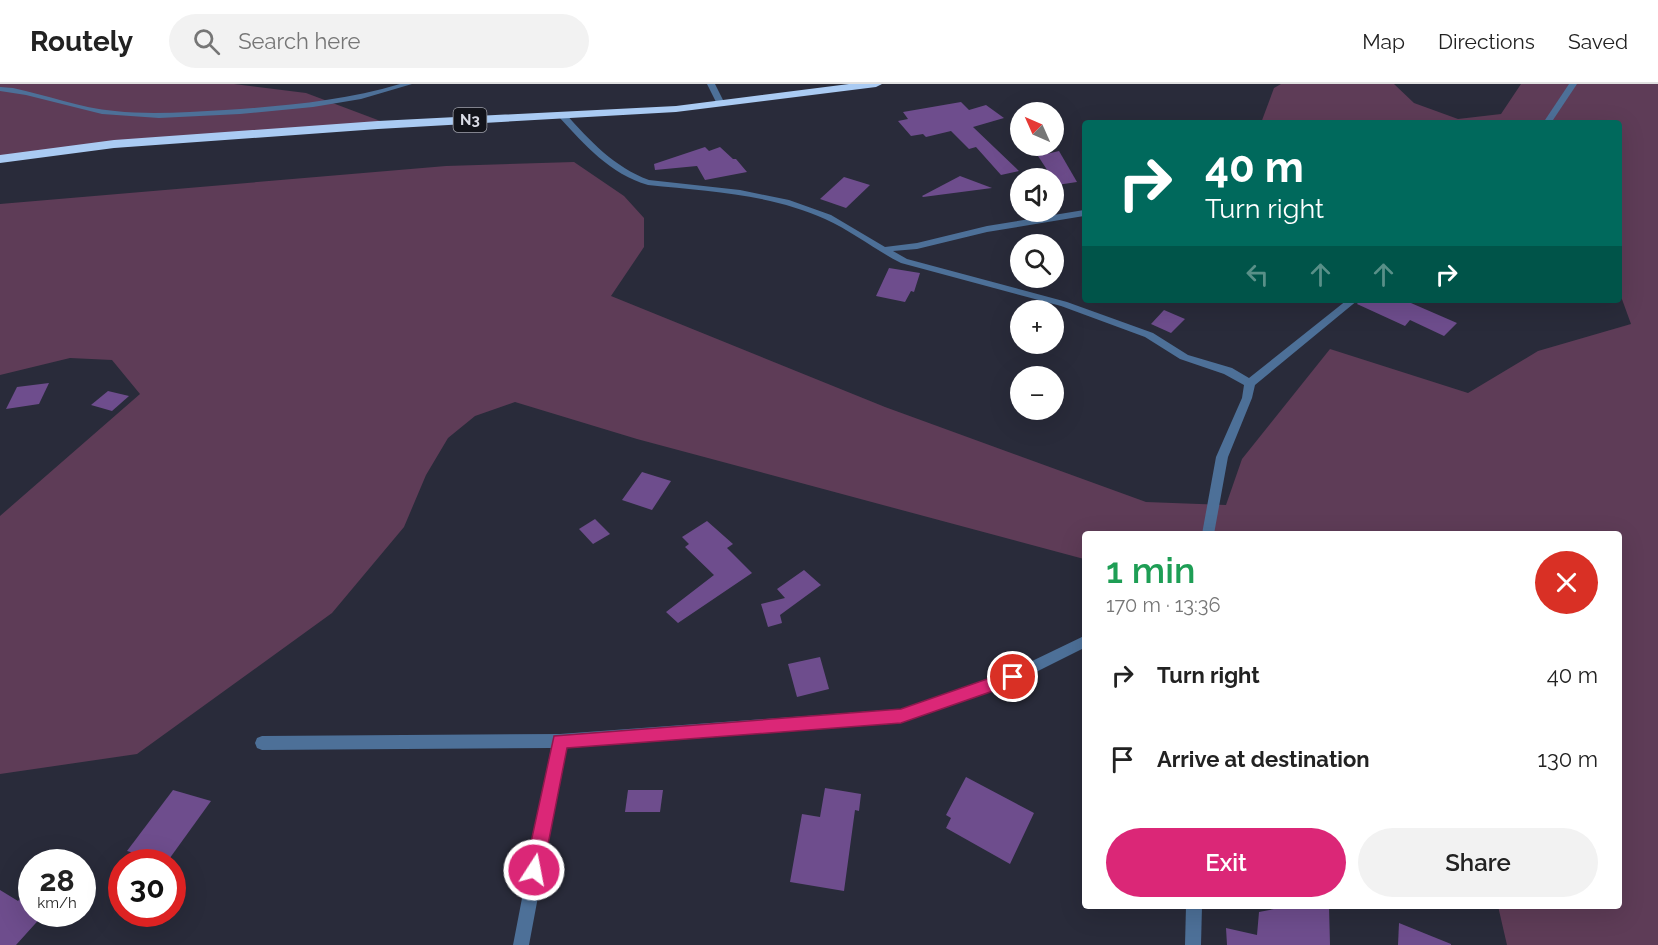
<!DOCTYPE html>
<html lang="en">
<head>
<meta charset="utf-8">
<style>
  :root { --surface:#fff; --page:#f2f2f2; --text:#222; --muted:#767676; --line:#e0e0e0; --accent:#db2777 }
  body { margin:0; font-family:Raleway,sans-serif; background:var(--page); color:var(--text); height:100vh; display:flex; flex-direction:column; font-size:22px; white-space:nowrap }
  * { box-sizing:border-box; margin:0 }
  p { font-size:20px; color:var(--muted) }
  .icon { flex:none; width:33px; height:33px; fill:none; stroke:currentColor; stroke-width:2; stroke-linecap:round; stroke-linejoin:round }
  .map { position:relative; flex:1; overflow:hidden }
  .side { position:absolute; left:1082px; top:447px; width:540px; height:378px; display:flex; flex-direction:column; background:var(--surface); border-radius:6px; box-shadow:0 6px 24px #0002 }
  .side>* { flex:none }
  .guide { position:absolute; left:1082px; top:36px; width:540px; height:183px; border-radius:6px; box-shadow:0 6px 24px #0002; background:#00695c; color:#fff; overflow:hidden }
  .needle { width:39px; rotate:315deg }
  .fabs { position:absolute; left:1010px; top:18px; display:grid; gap:12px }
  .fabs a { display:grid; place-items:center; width:54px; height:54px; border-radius:50%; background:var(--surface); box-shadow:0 6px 24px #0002; font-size:30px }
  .speed { position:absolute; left:18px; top:765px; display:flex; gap:12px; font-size:30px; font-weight:700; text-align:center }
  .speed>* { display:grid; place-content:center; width:78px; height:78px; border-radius:50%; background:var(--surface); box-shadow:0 6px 24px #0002; line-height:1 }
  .speed small { font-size:15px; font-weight:400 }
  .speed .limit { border:9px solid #d22; background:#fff; color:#111 }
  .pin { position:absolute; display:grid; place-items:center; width:51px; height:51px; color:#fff; margin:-26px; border:3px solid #fff; border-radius:50%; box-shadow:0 2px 6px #0007 }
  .me { position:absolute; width:66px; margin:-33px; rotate:11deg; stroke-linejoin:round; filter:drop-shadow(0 0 4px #0008) }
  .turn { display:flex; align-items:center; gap:21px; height:126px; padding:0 24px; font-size:27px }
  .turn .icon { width:78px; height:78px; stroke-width:2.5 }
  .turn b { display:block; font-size:42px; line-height:51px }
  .lanes { display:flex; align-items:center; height:57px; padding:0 24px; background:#0003; justify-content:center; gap:30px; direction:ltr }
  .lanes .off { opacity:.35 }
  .round { display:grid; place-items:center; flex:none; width:63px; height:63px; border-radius:32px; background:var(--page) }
  .overview { display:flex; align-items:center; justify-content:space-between; height:102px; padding:0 24px }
  h1 { font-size:36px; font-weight:600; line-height:45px; color:#1e9e55 }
  .cta { display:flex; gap:12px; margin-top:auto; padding:12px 24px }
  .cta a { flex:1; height:69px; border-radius:36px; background:var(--accent); color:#fff; font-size:24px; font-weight:600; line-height:69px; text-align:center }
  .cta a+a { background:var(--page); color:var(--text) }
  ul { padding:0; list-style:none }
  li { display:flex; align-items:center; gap:18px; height:84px; padding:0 24px }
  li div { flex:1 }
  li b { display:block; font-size:22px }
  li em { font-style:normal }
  header { display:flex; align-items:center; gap:36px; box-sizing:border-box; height:84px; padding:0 30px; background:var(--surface); border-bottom:2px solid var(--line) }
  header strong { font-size:28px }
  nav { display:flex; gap:33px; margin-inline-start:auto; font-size:21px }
  .search { width:420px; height:54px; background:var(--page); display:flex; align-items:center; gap:15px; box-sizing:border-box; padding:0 21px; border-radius:33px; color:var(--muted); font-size:22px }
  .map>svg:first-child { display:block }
</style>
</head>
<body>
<header>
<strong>Routely</strong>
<div class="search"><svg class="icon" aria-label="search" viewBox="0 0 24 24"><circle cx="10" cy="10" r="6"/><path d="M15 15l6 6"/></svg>Search here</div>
<nav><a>Map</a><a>Directions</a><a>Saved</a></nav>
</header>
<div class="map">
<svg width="1658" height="861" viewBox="0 0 1658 861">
  <rect width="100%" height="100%" fill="#292b3a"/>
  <g fill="#5e3c57">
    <polygon points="0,0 234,0 306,9 391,41 0,73"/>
    <polygon points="1281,0 1394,0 1414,19 1458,35 1501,30 1521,0 1658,0 1658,861 1507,861 1498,822 1618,822 1618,450 1084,450 1084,475 637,355 515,318 475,332 448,354 426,391 404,443 332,529 137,670 0,690 0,432 140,310 112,276 70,274 0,291 0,120 446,82 574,78 624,112 644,134 644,163 611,212 885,323 1146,418 1226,421 1242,375 1330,265 1468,309 1538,267 1631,240 1619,207 1618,39 1261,39 1274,4"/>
  </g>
  <g fill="#6e4d8d">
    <polygon points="961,18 969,26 986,21 1004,34 973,43 1019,87 1001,91 976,63 969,65 951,47 926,53 923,50 911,52 898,37 908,35 903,28"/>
    <polygon points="705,63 709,67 720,63 733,75 736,75 747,88 705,96 697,82 655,86 654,80"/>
    <polygon points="1059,67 1077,98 1057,101 1038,72"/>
    <polygon points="960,92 992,104 923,113 922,112"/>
    <polygon points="844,93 870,101 846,124 820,115"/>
    <polygon points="889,184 920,189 914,208 911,207 905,218 876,212"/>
    <polygon points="1360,216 1404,216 1457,239 1444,252 1410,236 1405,242 1357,220"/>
    <polygon points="1164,226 1185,235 1171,249 1151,240"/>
    <polygon points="49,299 39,320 6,325 17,303"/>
    <polygon points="108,307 129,312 112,327 91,321"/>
    <polygon points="642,388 671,397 652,426 622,416"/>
    <polygon points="595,435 610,450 593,460 579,445"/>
    <polygon points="707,437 733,460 727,464 752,489 678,539 666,528 714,491 685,463 689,460 682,453"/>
    <polygon points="804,486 821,501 780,531 782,539 768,543 761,520 785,514 777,505"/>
    <polygon points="820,573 829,605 797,613 788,580"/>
    <polygon points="966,693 1034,729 1010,780 946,744 951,734 946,731"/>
    <polygon points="825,704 861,710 859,727 855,726 844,807 790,798 802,730 820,733"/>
    <polygon points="173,706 211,717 167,778 127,767"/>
    <polygon points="628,706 663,706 660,728 625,728"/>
    <polygon points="32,802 32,830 44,830 16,861 0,861 0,806 18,817"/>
    <polygon points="1289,822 1329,822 1330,861 1227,861 1226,844 1257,851 1259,828"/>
    <polygon points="1399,839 1451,860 1451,861 1398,861"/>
  </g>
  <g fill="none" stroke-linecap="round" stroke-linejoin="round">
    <g fill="#4d7098" fill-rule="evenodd">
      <path d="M 400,0 L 412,0 L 361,15 L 313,23 L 240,30 L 159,34 L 102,30 L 26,11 L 0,7 L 0,3 L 13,4 C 47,11 80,24 115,27 C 151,31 188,28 225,26 C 284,22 343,17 400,0 Z"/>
      <polygon points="707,0 715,0 725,20 724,22 718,22"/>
      <polygon points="1569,0 1577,0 1551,39 1543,39"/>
      <path d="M 559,29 L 565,29 C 590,57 614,83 649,96 L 740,106 L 789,116 L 831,131 L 885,163 L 917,159 L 987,142 L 1084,126 L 1084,132 L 987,148 L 917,165 L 893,167 L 907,175 L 1067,218 L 1153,249 L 1188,271 L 1232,284 L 1249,294 L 1347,216 L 1358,216 L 1255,301 L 1252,314 L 1228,373 L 1214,450 L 1202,450 L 1216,373 L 1242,314 L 1244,301 L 1224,290 L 1180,275 L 1145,253 L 1061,222 L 901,179 C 875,166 852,147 825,135 C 770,110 707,107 648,101 C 610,90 585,61 559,33 Z"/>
      <polygon points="1084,552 1084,564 1018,597 901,639 566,663 529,861 513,861 551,664 262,666 257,664 255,659 257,654 262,652 560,650 901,625 1009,588"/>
      <polygon points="1186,822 1202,822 1201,861 1185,861"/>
    </g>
    <polygon fill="#aacbf3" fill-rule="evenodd" points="849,0 882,0 876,3 676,28 378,45 114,64 0,79 0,71 114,56 378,37 676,22"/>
  </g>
  <polygon fill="#db2777" stroke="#8e194d" stroke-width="1.5" points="1013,586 1019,588 1021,593 1019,598 901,639 567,664 543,786 540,792 534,795 527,792 525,786 554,652 901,625"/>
  <g text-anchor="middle" stroke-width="5" stroke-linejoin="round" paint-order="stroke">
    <rect fill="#13141b" stroke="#9ea0a9" stroke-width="1.5" x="453.5" y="24" width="33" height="24" rx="4.5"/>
    <g font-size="15" font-weight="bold" fill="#dadce6">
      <text x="470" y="41">N3</text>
    </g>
  </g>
</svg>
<div class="fabs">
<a><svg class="needle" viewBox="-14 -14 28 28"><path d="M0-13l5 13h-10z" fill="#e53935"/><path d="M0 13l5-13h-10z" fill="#767676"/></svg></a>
<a><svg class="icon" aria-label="sound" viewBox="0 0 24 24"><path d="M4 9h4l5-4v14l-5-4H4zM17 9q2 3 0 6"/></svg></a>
<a><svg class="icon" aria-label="search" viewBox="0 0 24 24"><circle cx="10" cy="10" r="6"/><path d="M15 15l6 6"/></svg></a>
<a>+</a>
<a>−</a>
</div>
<div class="speed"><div>28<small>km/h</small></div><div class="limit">30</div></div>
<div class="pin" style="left:1013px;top:593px;background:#d93025"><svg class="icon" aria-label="arrive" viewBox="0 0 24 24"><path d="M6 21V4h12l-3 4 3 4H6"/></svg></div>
<svg class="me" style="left:534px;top:786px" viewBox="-20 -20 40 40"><circle r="17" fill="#db2777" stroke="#fff" stroke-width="3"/><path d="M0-11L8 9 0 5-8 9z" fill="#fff"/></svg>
<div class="guide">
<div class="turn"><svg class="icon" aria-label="right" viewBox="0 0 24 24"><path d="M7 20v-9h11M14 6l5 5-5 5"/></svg><div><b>40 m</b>Turn right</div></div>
<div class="lanes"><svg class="icon off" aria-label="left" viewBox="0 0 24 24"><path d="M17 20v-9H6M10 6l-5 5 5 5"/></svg><svg class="icon off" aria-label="ahead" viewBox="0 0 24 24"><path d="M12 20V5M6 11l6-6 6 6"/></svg><svg class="icon off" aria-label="ahead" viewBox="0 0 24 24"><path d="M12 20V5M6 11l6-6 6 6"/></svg><svg class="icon" aria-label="right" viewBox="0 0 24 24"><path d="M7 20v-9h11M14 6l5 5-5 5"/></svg></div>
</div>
<section class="side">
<div class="overview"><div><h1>1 min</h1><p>170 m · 13:36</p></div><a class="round" style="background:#d93025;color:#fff"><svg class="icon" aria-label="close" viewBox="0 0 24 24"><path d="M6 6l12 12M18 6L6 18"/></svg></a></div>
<ul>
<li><svg class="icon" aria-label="right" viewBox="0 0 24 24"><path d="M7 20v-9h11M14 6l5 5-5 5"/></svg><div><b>Turn right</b></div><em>40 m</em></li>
<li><svg class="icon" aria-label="arrive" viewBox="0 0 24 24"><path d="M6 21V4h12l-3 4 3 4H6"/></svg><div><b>Arrive at destination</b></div><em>130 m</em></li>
</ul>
<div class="cta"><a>Exit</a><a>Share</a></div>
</section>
</div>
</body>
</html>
